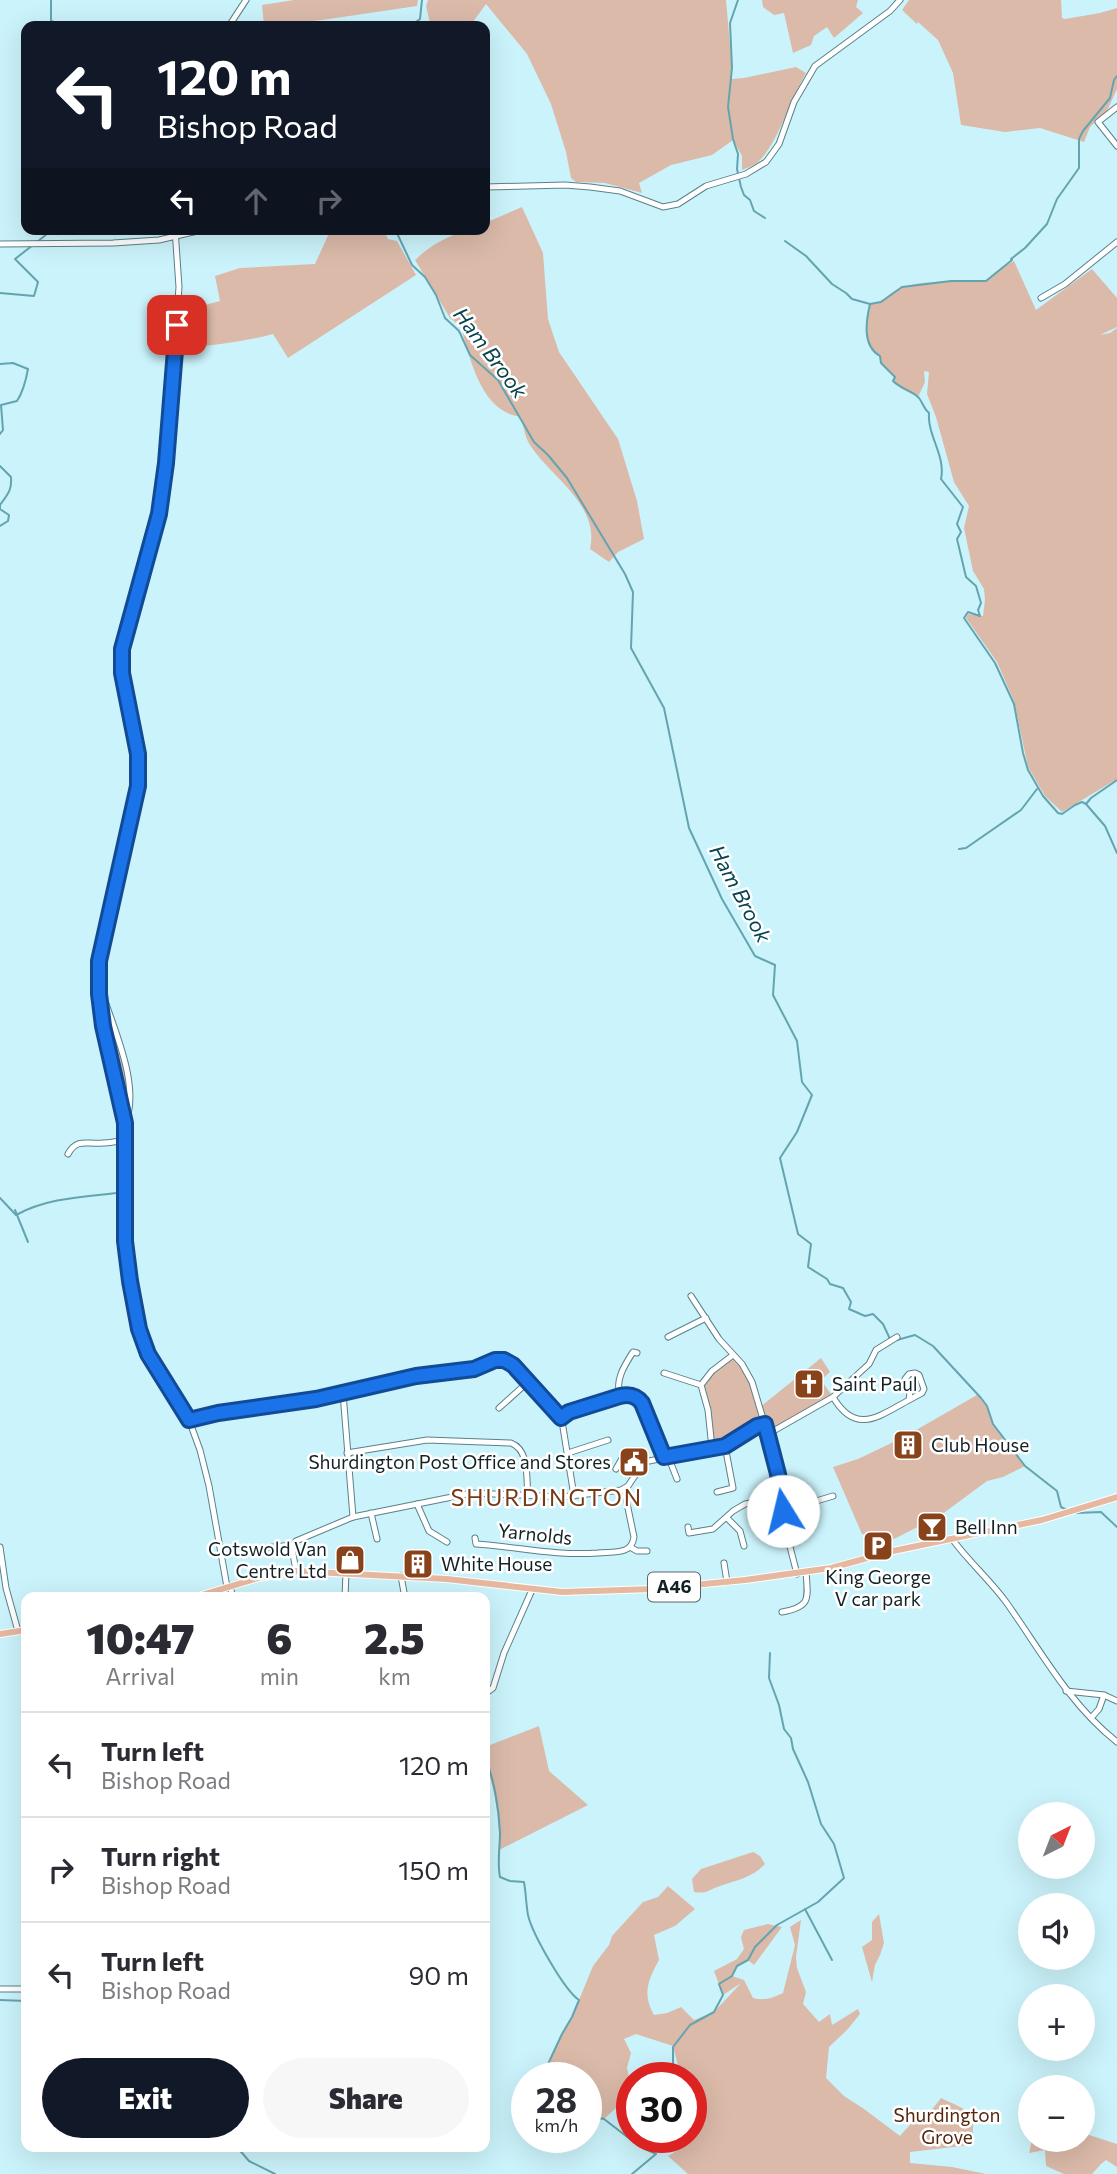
<!DOCTYPE html>
<html lang="en">
<head>
<meta charset="utf-8">
<style>
  :root { --surface:#fff; --page:#f7f7f7; --text:#2b2b33; --muted:#7c7c81; --line:#e1e1e2; --accent:#111827 }
  body { margin:0; font-family:Commissioner,sans-serif; background:var(--page); color:var(--text); height:100vh; display:flex; flex-direction:column; font-size:26px; white-space:nowrap }
  * { box-sizing:border-box; margin:0 }
  p { font-size:23px; color:var(--muted) }
  .icon { flex:none; width:38px; height:38px; fill:none; stroke:currentColor; stroke-width:2; stroke-linecap:round; stroke-linejoin:round }
  .map { position:relative; flex:1; overflow:hidden }
  .sheet { position:absolute; left:21px; top:1592px; width:469px; height:560px; display:flex; flex-direction:column; background:var(--surface); border-radius:14px; box-shadow:0 7px 28px #0002 }
  .sheet>* { flex:none }
  .banner { position:absolute; left:21px; top:21px; width:469px; height:214px; border-radius:14px; box-shadow:0 7px 28px #0002; background:#111827; color:#fff; overflow:hidden }
  .needle { width:46px; rotate:42deg }
  .controls { position:absolute; left:1018px; top:1802px; display:grid; gap:14px }
  .controls a { display:grid; place-items:center; width:77px; height:77px; border-radius:50%; background:var(--surface); box-shadow:0 7px 28px #0002; font-size:35px }
  .speed { position:absolute; left:511px; top:2062px; display:flex; gap:14px; font-size:35px; font-weight:700; text-align:center }
  .speed>* { display:grid; place-content:center; width:91px; height:91px; border-radius:50%; background:var(--surface); box-shadow:0 7px 28px #0002; line-height:1 }
  .speed small { font-size:18px; font-weight:400 }
  .speed .limit { border:10px solid #d22; background:#fff; color:#111 }
  .pin { position:absolute; display:grid; place-items:center; width:60px; height:60px; color:#fff; margin:-30px; border-radius:14px; box-shadow:0 4px 10px #0006 }
  .me { position:absolute; width:77px; margin:-38px; rotate:351deg; stroke-linejoin:round; filter:drop-shadow(0 0 5px #0008) }
  .turn { display:flex; align-items:center; gap:24px; height:147px; padding:0 21px; font-size:32px }
  .turn .icon { width:91px; height:91px; stroke-width:2.5 }
  .turn b { display:block; font-size:49px; line-height:60px }
  .lanes { display:flex; align-items:center; height:66px; padding:0 21px; background:#0003; justify-content:center; gap:35px; direction:ltr }
  .lanes .off { opacity:.35 }
  .eta { display:flex; justify-content:space-evenly; align-items:center; height:119px; text-align:center }
  .eta b { font-size:42px; font-weight:800; line-height:49px }
  .primary-button { display:flex; gap:14px; margin-top:auto; padding:14px 21px }
  .primary-button a { flex:1; height:80px; border-radius:42px; background:var(--accent); color:#fff; font-size:28px; font-weight:800; line-height:80px; text-align:center }
  .primary-button a+a { background:var(--page); color:var(--text) }
  ul { padding:0; list-style:none }
  li { display:flex; align-items:center; gap:21px; height:105px; padding:0 21px; border-top:2px solid var(--line) }
  li div { flex:1 }
  li b { display:block; font-size:26px }
  li em { font-style:normal }
  .map>svg:first-child { display:block }
</style>
</head>
<body>
<div class="map">
<svg width="1117" height="2174" viewBox="0 0 1117 2174">
  <rect width="100%" height="100%" fill="#cbf3fb"/>
  <g fill="#dbbaa9">
    <polygon points="294,0 418,0 417,6 322,20 264,26 262,5"/>
    <path d="M 428,0 L 726,0 L 732,68 L 732,79 L 744,78 L 796,67 L 806,73 C 792,97 776,147 757,163 C 753,166 746,168 742,170 L 742,156 L 733,140 L 712,155 L 671,165 L 639,183 L 642,193 L 605,183 L 576,182 L 571,178 L 566,152 L 551,104 L 527,54 L 486,4 L 470,26 L 427,26 L 430,23 L 426,6 Z"/>
    <polygon points="762,0 858,0 856,7 863,13 834,38 827,27 814,36 811,45 793,53 784,13 774,15 763,7"/>
    <polygon points="909,0 1061,0 1062,18 1065,19 1100,13 1117,8 1117,89 1107,111 1090,127 1084,142 1040,128 1005,132 961,125 953,73 938,40 918,22 917,24 902,10"/>
    <path d="M 522,207 L 543,253 L 548,319 L 559,352 L 618,439 L 637,501 L 644,539 L 618,552 L 609,562 L 590,549 C 600,506 552,477 532,448 C 525,439 524,428 521,417 C 482,412 471,362 462,331 L 459,325 L 450,318 L 415,260 C 434,242 459,229 485,229 L 485,223 Z"/>
    <path d="M 331,229 L 383,229 L 388,239 L 397,241 L 416,275 L 288,358 L 273,334 C 243,342 212,346 181,348 L 184,325 L 183,311 L 220,301 L 215,276 L 240,268 L 315,264 Z"/>
    <path d="M 1014,261 L 1036,310 L 1092,269 L 1117,298 L 1117,327 L 1100,335 L 1110,333 L 1117,328 L 1117,779 L 1062,812 L 1045,796 L 1028,767 L 1014,701 L 997,662 L 966,618 L 968,614 L 983,616 L 985,600 L 984,589 L 973,571 L 964,528 L 969,506 L 954,482 L 936,417 L 927,394 L 929,372 L 924,371 L 925,382 L 918,397 L 902,389 L 893,381 L 895,377 L 881,363 L 880,357 C 862,346 865,322 870,304 C 887,301 890,291 903,287 C 924,280 964,281 986,281 L 998,270 Z"/>
    <path d="M 103,1005 C 118,1031 130,1080 126,1111 L 107,1033 Z"/>
    <polygon points="733,1355 742,1364 760,1407 821,1358 830,1372 821,1380 833,1397 768,1434 765,1424 725,1446 715,1440 711,1435 703,1381"/>
    <polygon points="977,1395 987,1406 993,1424 1025,1466 1003,1477 987,1481 941,1515 896,1538 879,1544 877,1535 862,1534 833,1467 858,1459 904,1437"/>
    <path d="M 539,1726 L 549,1771 L 588,1805 L 499,1850 C 500,1833 498,1816 495,1798 C 492,1781 485,1764 485,1747 Z"/>
    <path d="M 753,1852 L 760,1856 L 765,1864 C 752,1878 737,1880 720,1886 C 707,1890 709,1894 694,1892 L 692,1879 L 701,1869 Z"/>
    <path d="M 668,1886 L 695,1909 L 675,1926 L 654,1935 L 659,1960 C 648,1980 642,1994 654,2015 L 667,2013 L 681,2007 L 694,2020 L 714,2012 L 741,1983 L 723,1995 L 714,1971 L 737,1959 L 744,1949 L 741,1937 L 744,1930 L 768,1924 L 782,1927 L 754,1965 L 748,1960 L 737,1966 L 732,1976 L 744,1980 L 753,1998 C 765,2001 772,1998 783,1993 L 795,1945 L 790,1927 L 801,1920 L 796,1957 L 797,1968 L 806,1992 L 803,2004 L 819,2022 L 830,2014 L 832,2025 L 858,2009 L 860,2014 L 847,2030 L 829,2047 L 826,2078 L 844,2096 L 864,2109 L 900,2136 L 916,2118 L 930,2112 L 941,2098 C 970,2112 977,2110 971,2145 L 910,2152 L 910,2163 L 952,2167 L 986,2174 L 688,2174 L 668,2156 C 683,2148 700,2135 698,2116 C 698,2110 693,2106 691,2101 C 690,2094 691,2084 691,2077 L 681,2077 L 673,2046 L 636,2034 L 624,2039 L 631,2053 L 627,2068 L 631,2087 L 617,2107 L 604,2119 L 586,2111 L 586,2077 L 542,2077 L 562,2034 L 572,2017 L 593,1966 L 609,1945 L 612,1936 L 643,1902 L 658,1897 Z"/>
    <polygon points="879,1914 884,1943 880,1955 875,1965 872,1982 862,1947 872,1940 872,1922"/>
    <polygon points="1083,2133 1117,2144 1117,2167 1106,2160 1101,2164 1092,2174 1064,2174 1046,2166 1045,2150 1029,2153 1032,2140 1083,2140"/>
  </g>
  <g fill="none" stroke-linecap="round" stroke-linejoin="round">
    <g stroke="#64a4b0" stroke-width="2">
      <polyline points="51,0 51,21 67,26"/>
      <polyline points="738,0 730,23 732,68 728,107 733,139 738,154 737,169 741,187 744,195 750,200 754,211 765,218"/>
      <polyline points="410,26 420,19 422,0"/>
      <polyline points="395,229 412,265 425,277 436,295 445,318 459,331 470,355 498,380 534,442 548,455 567,478 625,574 633,592 631,648 664,708 689,828 722,899 755,956 775,965 773,995 797,1041 802,1082 812,1095 797,1132 780,1158 798,1234 811,1244 808,1267 827,1279 830,1284 843,1288 851,1302 849,1309 865,1316 873,1314 883,1324 890,1339"/>
      <polyline points="785,241 806,256 832,284 846,293 852,299 870,304 881,302 902,287 951,281 986,281 1012,260 1011,259 1025,248 1047,224 1057,199 1079,168 1079,139 1083,131 1110,98 1114,80 1117,76"/>
      <polyline points="37,242 53,229"/>
      <polyline points="0,293 34,296 38,282 15,259 33,245"/>
      <path d="M 870,304 C 866,321 862,346 880,356 L 881,363 L 895,377 L 893,381 C 901,389 913,391 919,398 C 923,403 923,408 929,413 C 927,435 946,456 941,479 L 963,507 L 957,524 L 961,532 L 957,539 L 966,577 L 976,586 L 981,603 L 978,610 L 980,616 L 968,612 L 964,618 L 995,663 L 1014,704 L 1023,753 L 1028,770 L 1043,796 L 1058,813 L 1062,814 L 1075,805 L 1082,802 L 1086,804 L 1105,826 L 1117,853"/>
      <path d="M 0,364 L 13,363 L 28,369 C 26,380 23,392 17,401 L 1,405 L 3,430 L 0,434"/>
      <path d="M 0,466 L 11,477 C 12,490 8,494 0,505"/>
      <polyline points="0,505 0,509 9,515 8,521 0,526"/>
      <polyline points="1086,804 1091,798 1117,780"/>
      <polyline points="959,849 966,848 1021,810 1037,789"/>
      <path d="M 0,1198 L 16,1215 C 47,1198 82,1197 117,1193"/>
      <polyline points="15,1210 28,1242"/>
      <polyline points="897,1340 915,1335 933,1346 981,1398 987,1406 993,1424 1025,1466 1057,1491 1061,1507 1067,1510"/>
      <polyline points="1076,1513 1101,1512 1117,1527"/>
      <path d="M 485,1757 C 494,1779 499,1809 500,1833 C 500,1848 497,1862 500,1877 L 510,1881 L 524,1882 C 526,1893 526,1904 528,1915 C 532,1933 564,1990 579,2000 L 572,2017 L 562,2034 L 542,2077"/>
      <polyline points="805,1909 832,1960"/>
      <polyline points="0,2000 26,2001"/>
      <polyline points="673,2066 673,2047 690,2025 714,2012 723,1995 719,1984 732,1976 737,1966 748,1960 755,1947 777,1925 818,1902 844,1878 834,1844 821,1824 808,1782 793,1749 791,1738 784,1729 779,1705 769,1678 770,1653"/>
      <polyline points="586,2116 604,2119 639,2146 656,2154 632,2174"/>
      <polyline points="237,2147 249,2161 275,2174"/>
    </g>
    <g stroke="#5b8088" stroke-width="7">
      <g id="minor">
        <polyline points="229,26 246,0"/>
        <polyline points="1117,107 1098,122 1117,146"/>
        <polyline points="485,187 565,185 590,187 620,191 663,207 678,204 706,186 746,174 766,162 779,144 794,102 815,66 890,11 900,0"/>
        <polyline points="175,229 179,287 166,463 159,514 122,649 122,673 138,754 138,786 99,961 99,994 107,1048 125,1123 124,1219 126,1251 139,1329 148,1354 189,1420 200,1450 209,1486 227,1587"/>
        <polyline points="0,244 113,243 159,240 206,229"/>
        <polyline points="1041,298 1065,284 1117,242"/>
        <path d="M 100,996 L 106,1004 C 117,1036 140,1090 125,1123"/>
        <path d="M 68,1154 C 77,1137 88,1145 103,1143 C 110,1143 117,1141 125,1141"/>
        <polyline points="691,1296 719,1339 742,1364 752,1382 772,1449 788,1539 797,1574"/>
        <polyline points="668,1337 706,1318"/>
        <polyline points="664,1373 701,1385"/>
        <polyline points="343,1393 353,1517"/>
        <path d="M 620,1396 C 615,1380 624,1366 633,1352 L 637,1353"/>
        <path d="M 833,1397 C 856,1436 879,1416 909,1400 L 910,1392 L 905,1379 L 909,1374 L 915,1373 L 919,1375 L 924,1389 L 922,1393 L 909,1400"/>
        <polyline points="499,1408 528,1382"/>
        <path d="M 561,1418 C 573,1410 620,1393 634,1396 L 642,1403 L 664,1457"/>
        <polyline points="189,1420 218,1413 316,1399 416,1376 474,1369 495,1360 504,1360 518,1370 562,1421 574,1496"/>
        <polyline points="768,1434 833,1397 869,1364 876,1350 897,1337"/>
        <polyline points="712,1448 708,1410 701,1385 712,1371 733,1355"/>
        <path d="M 347,1453 L 427,1440 L 511,1443 C 530,1450 526,1479 528,1496"/>
        <polyline points="568,1453 608,1440"/>
        <polyline points="668,1456 677,1479"/>
        <polyline points="616,1469 624,1455 629,1454 644,1462"/>
        <polyline points="717,1492 733,1488 725,1446"/>
        <polyline points="417,1504 429,1531 447,1542"/>
        <polyline points="783,1511 833,1496"/>
        <polyline points="371,1513 377,1539"/>
        <polyline points="727,1518 740,1531 744,1546"/>
        <polyline points="688,1527 689,1533 713,1529 733,1511 745,1504 781,1498"/>
        <path d="M 475,1538 L 476,1544 C 519,1547 554,1556 598,1553 C 606,1552 617,1553 625,1550 C 631,1548 633,1543 634,1537 L 624,1489"/>
        <path d="M 953,1540 C 969,1562 990,1580 1006,1602 C 1041,1651 1069,1704 1117,1742"/>
        <polyline points="0,1547 6,1588 18,1631"/>
        <polyline points="630,1547 637,1551 647,1551"/>
        <polyline points="244,1550 293,1545"/>
        <polyline points="724,1563 727,1582"/>
        <polyline points="296,1571 292,1548 296,1541 353,1517 472,1493 562,1497 621,1490 628,1486 644,1462 725,1446 757,1426 765,1424"/>
        <polyline points="401,1576 405,1598"/>
        <polyline points="230,1586 233,1598"/>
        <polyline points="345,1598 346,1572"/>
        <path d="M 782,1612 C 811,1607 808,1599 806,1572"/>
        <polyline points="1066,1691 1104,1695 1117,1701"/>
        <polyline points="485,1694 493,1688 504,1653 532,1590"/>
        <polyline points="1091,1718 1099,1709 1104,1695"/>
        <polyline points="0,1989 26,1989"/>
      </g>
    </g>
    <g stroke="#fff" stroke-width="8">
      <g id="major">
        <polyline points="192,1598 258,1578 296,1571 447,1579 562,1592 653,1589 745,1580 831,1568 893,1551 1042,1520 1117,1497"/>
        <polyline points="0,1634 26,1630"/>
      </g>
    </g>
    <use href="#minor" stroke="#fff" stroke-width="5"/>
    <use href="#major" stroke="#e7b8a0" stroke-width="6"/>
  </g>
  <g fill="none" stroke-linecap="round" stroke-linejoin="round">
    <g stroke="#114b97" stroke-width="18">
      <path id="route" d="M 177,325 L 166,463 L 159,514 L 122,649 L 122,673 L 138,754 L 138,786 L 99,961 L 99,994 L 103,1026 L 125,1123 L 125,1241 L 130,1281 L 139,1329 L 148,1354 L 189,1420 L 218,1413 L 316,1399 L 416,1376 L 474,1369 L 495,1360 L 504,1360 L 513,1365 L 561,1418 L 569,1412 L 620,1396 C 629,1394 636,1395 642,1403 L 664,1457 L 725,1446 L 757,1426 L 765,1424 L 778,1474 L 783,1511"/>
    </g>
    <use href="#route" stroke="#1a73e8" stroke-width="12"/>
  </g>
  <defs>
    <g id="church-square" transform="scale(1.575)"><rect x="-9" y="-9" width="18" height="18" rx="4" fill="#88431b" stroke="#fff"/><path d="M-1.2-6h2.4v3.5h3.3v2.4h-3.3V6h-2.4V-.1h-3.3v-2.4h3.3Z" fill="#fff"/></g>
    <g id="building-square" transform="scale(1.575)"><rect x="-9" y="-9" width="18" height="18" rx="4" fill="#88431b" stroke="#fff"/><path d="M-4-6H4V6H1V3H-1V6H-4ZM-2.5-4.3h1.7v1.8h-1.7ZM.8-4.3h1.7v1.8H.8ZM-2.5-1h1.7V.8h-1.7ZM.8-1h1.7V.8H.8Z" fill="#fff"/></g>
    <g id="civic-square" transform="scale(1.575)"><rect x="-9" y="-9" width="18" height="18" rx="4" fill="#88431b" stroke="#fff"/><path d="M-.6-6.5H3V-4.5H.6V-3L4-1V1h2V6H-6V1h2V-1L-.6-3ZM-1.2 2.5V6h2.4V2.5Z" fill="#fff"/></g>
    <g id="bar-square" transform="scale(1.575)"><rect x="-9" y="-9" width="18" height="18" rx="4" fill="#88431b" stroke="#fff"/><path d="M-6-5H6L.8 .8V4.5H3.5V6h-7V4.5H-.8V.8Z" fill="#fff"/></g>
    <g id="parking-square" transform="scale(1.575)"><rect x="-9" y="-9" width="18" height="18" rx="4" fill="#88431b" stroke="#fff"/><path d="M-3.5-5.5H1a3.5 3.5 0 0 1 0 7H-1V5.5H-3.5ZM-1-3.4V-.6H.8a1.4 1.4 0 0 0 0-2.8Z" fill="#fff"/></g>
    <g id="shop-square" transform="scale(1.575)"><rect x="-9" y="-9" width="18" height="18" rx="4" fill="#88431b" stroke="#fff"/><path d="M-5-2.5h2.3a2.7 3.5 0 0 1 5.4 0H5L5.5 6h-11ZM-1.5-2.5h3a1.5 2.3 0 0 0-3 0Z" fill="#fff"/></g>
  </defs>
  <g fill-rule="evenodd">
    <use href="#church-square" x="809" y="1384"/>
    <use href="#building-square" x="908" y="1445"/>
    <use href="#civic-square" x="634" y="1462"/>
    <use href="#bar-square" x="932" y="1527"/>
    <use href="#parking-square" x="878" y="1546"/>
    <use href="#shop-square" x="350" y="1560"/>
    <use href="#building-square" x="418" y="1564"/>
  </g>
  <g text-anchor="middle" stroke-width="5" stroke-linejoin="round" paint-order="stroke">
    <rect fill="#fff" stroke="#5a6466" stroke-width="2" x="648" y="1572.5" width="52" height="29" rx="5"/>
    <g font-size="18" font-weight="bold" fill="#132225">
      <text x="674" y="1593">A46</text>
    </g>
    <g font-size="19" fill="#132225" stroke="#fff" text-anchor="start">
      <text x="832" y="1391">Saint Paul</text>
      <text x="931" y="1452">Club House</text>
      <text x="611" y="1469" text-anchor="end">Shurdington Post Office and Stores</text>
      <text x="955" y="1534">Bell Inn</text>
      <text x="327" y="1556" text-anchor="end">Cotswold Van<tspan x="327" dy="22">Centre Ltd</tspan></text>
      <text x="441" y="1571">White House</text>
      <text x="878" y="1584" text-anchor="middle">King George<tspan x="878" dy="22">V car park</tspan></text>
    </g>
    <g font-size="19" fill="#132225" stroke="#fff">
      <text transform="translate(535 1534) rotate(6)" y="7">Yarnolds</text>
    </g>
    <g font-size="19" fill="#55270c" stroke="#fff">
      <text x="947" y="2122">Shurdington<tspan x="947" dy="22">Grove</tspan></text>
    </g>
    <g font-size="21" font-style="italic" fill="#07444d" stroke="#fff">
      <text transform="translate(490 353) rotate(53)" y="7">Ham Brook</text>
      <text transform="translate(740 894) rotate(62)" y="7">Ham Brook</text>
    </g>
    <g font-size="23" letter-spacing="2" fill="#773813" stroke="#fff">
      <text x="547" y="1506">SHURDINGTON</text>
    </g>
  </g>
</svg>
<div class="controls">
<a><svg class="needle" viewBox="-14 -14 28 28"><path d="M0-13l5 13h-10z" fill="#e53935"/><path d="M0 13l5-13h-10z" fill="#7c7c81"/></svg></a>
<a><svg class="icon" aria-label="sound" viewBox="0 0 24 24"><path d="M4 9h4l5-4v14l-5-4H4zM17 9q2 3 0 6"/></svg></a>
<a>+</a>
<a>−</a>
</div>
<div class="speed"><div>28<small>km/h</small></div><div class="limit">30</div></div>
<div class="pin" style="left:177px;top:325px;background:#d93025"><svg class="icon" aria-label="arrive" viewBox="0 0 24 24"><path d="M6 21V4h12l-3 4 3 4H6"/></svg></div>
<svg class="me" style="left:783px;top:1511px" viewBox="-20 -20 40 40"><circle r="19" fill="#fff"/><path d="M0-13L10 11 0 6-10 11z" fill="#1a73e8"/></svg>
<div class="banner">
<div class="turn"><svg class="icon" aria-label="left" viewBox="0 0 24 24"><path d="M17 20v-9H6M10 6l-5 5 5 5"/></svg><div><b>120 m</b>Bishop Road</div></div>
<div class="lanes"><svg class="icon" aria-label="left" viewBox="0 0 24 24"><path d="M17 20v-9H6M10 6l-5 5 5 5"/></svg><svg class="icon off" aria-label="ahead" viewBox="0 0 24 24"><path d="M12 20V5M6 11l6-6 6 6"/></svg><svg class="icon off" aria-label="right" viewBox="0 0 24 24"><path d="M7 20v-9h11M14 6l5 5-5 5"/></svg></div>
</div>
<section class="sheet">
<div class="eta">
<div><b>10:47</b><p>Arrival</p></div>
<div><b>6</b><p>min</p></div>
<div><b>2.5</b><p>km</p></div>
</div>
<ul>
<li><svg class="icon" aria-label="left" viewBox="0 0 24 24"><path d="M17 20v-9H6M10 6l-5 5 5 5"/></svg><div><b>Turn left</b><p>Bishop Road</p></div><em>120 m</em></li>
<li><svg class="icon" aria-label="right" viewBox="0 0 24 24"><path d="M7 20v-9h11M14 6l5 5-5 5"/></svg><div><b>Turn right</b><p>Bishop Road</p></div><em>150 m</em></li>
<li><svg class="icon" aria-label="left" viewBox="0 0 24 24"><path d="M17 20v-9H6M10 6l-5 5 5 5"/></svg><div><b>Turn left</b><p>Bishop Road</p></div><em>90 m</em></li>
</ul>
<div class="primary-button"><a>Exit</a><a>Share</a></div>
</section>
</div>
</body>
</html>
